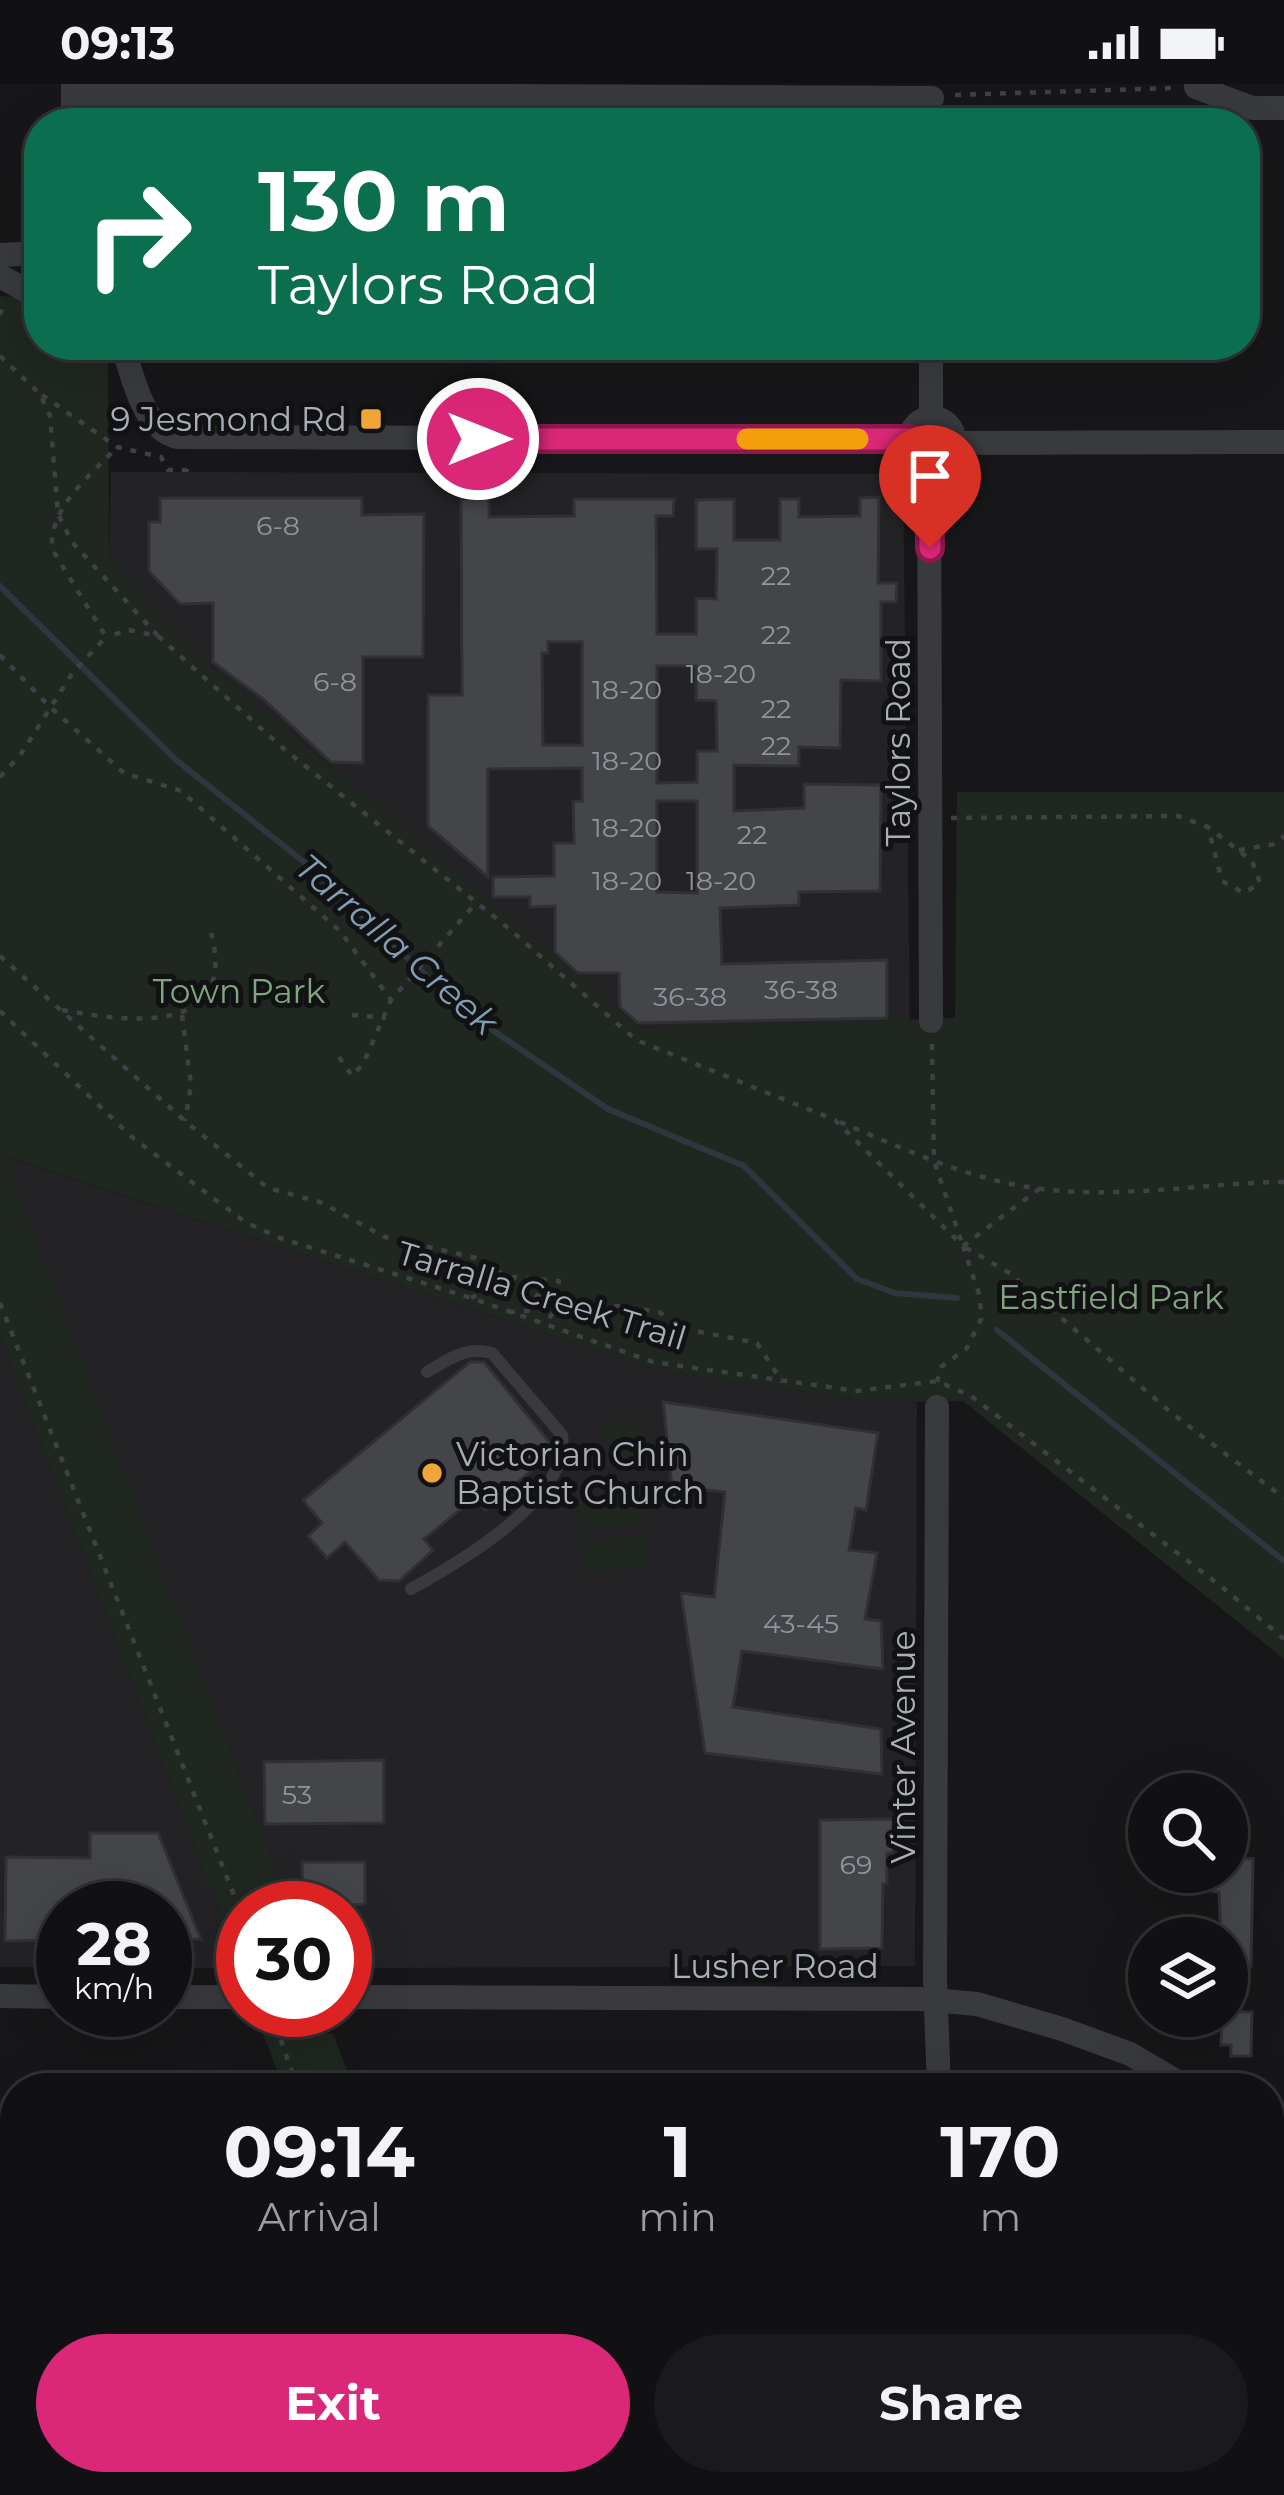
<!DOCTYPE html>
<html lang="en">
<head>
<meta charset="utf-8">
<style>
  :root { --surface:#111113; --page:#1a1a1c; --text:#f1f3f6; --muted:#9c9da0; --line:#303133; --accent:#db2777 }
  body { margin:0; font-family:Montserrat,sans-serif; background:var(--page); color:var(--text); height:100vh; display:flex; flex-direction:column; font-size:45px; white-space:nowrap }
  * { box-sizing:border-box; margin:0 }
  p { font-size:39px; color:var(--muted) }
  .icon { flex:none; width:66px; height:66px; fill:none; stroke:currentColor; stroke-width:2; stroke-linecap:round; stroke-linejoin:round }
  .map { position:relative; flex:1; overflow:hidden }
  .sheet { position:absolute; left:0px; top:1989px; width:1284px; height:423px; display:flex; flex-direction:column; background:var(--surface); border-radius:48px 48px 0 0; box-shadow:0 12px 48px #0002,0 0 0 3px var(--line) }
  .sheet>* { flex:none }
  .top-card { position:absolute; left:24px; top:24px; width:1236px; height:252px; border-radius:48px; box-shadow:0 12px 48px #0002,0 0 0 3px var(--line); background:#0b6e4f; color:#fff; overflow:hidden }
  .fabs { position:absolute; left:1128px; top:1689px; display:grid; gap:24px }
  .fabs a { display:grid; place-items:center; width:120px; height:120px; border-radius:50%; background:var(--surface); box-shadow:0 12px 48px #0002,0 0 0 3px var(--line); font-size:60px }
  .speed { position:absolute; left:36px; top:1797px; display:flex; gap:24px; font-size:60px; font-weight:700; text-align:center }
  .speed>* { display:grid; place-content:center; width:156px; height:156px; border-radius:50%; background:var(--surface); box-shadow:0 12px 48px #0002,0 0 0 3px var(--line); line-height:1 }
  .speed small { font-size:30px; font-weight:400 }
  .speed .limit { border:18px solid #d22; background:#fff; color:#111 }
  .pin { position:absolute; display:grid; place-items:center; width:102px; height:102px; color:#fff; margin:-123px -51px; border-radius:50% 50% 50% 0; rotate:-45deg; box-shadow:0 0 12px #0007 }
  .pin .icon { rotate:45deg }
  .me { position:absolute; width:132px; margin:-66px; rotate:90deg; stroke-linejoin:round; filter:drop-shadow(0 0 9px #0008) }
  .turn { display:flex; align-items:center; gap:42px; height:252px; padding:0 36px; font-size:54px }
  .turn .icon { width:156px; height:156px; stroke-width:2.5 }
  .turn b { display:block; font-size:84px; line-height:102px }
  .eta { display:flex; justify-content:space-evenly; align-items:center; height:204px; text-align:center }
  .eta b { font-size:72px; font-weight:700; line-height:84px }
  .cta { display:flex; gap:24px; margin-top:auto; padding:24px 36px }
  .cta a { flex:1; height:138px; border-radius:72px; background:var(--accent); color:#fff; font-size:48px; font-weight:700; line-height:138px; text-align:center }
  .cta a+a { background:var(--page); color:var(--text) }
  .status { display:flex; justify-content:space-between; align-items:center; height:84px; padding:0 60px; background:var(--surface); direction:ltr }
  .status svg { height:33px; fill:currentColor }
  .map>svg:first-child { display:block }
</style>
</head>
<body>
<div class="status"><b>09:13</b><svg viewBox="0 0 49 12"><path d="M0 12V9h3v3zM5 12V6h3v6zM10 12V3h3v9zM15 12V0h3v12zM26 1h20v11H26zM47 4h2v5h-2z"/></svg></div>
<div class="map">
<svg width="1284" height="2411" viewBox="0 0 1284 2411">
  <rect width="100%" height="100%" fill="#171719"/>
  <g fill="#232326">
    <polygon points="111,388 899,390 903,396 910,938 641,944 186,561 109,473"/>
    <polygon points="3,1072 657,1286 875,1318 917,1318 915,1882 345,1884 345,1824 290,1824"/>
    <polygon points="0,1252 241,1884 165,1884 165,1824 63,1824 63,1883 0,1883"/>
  </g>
  <g fill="#1f2720">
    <polygon points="0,212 15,213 39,228 39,261 108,261 109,473 186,561 641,944 955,934 957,708 1284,708 1284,1575 963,1317 875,1318 657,1286 4,1072 290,1824 243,1824 241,1884 0,1252"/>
    <polygon points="642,1335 647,1377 608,1382 602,1340"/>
    <polygon points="638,1409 642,1439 582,1446 578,1416"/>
    <polygon points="644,1451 647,1481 587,1489 583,1458"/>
    <polygon points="261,1945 333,1950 354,2004 284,2004"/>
    <polygon points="0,2276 15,2276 15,2397 20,2397 20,2411 0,2411"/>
  </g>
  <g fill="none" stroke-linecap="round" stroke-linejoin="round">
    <g stroke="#2d373d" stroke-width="6">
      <polyline points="0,502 175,675 309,782 463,926 608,1025 744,1082 857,1195 895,1209 957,1214"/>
      <polyline points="997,1246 1284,1477"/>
    </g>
  </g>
  <g fill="#434549" stroke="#313135" stroke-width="3" fill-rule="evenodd">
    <path d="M 879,413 L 878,499 L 897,499 L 896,518 L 881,518 L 881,597 L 841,596 L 840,664 L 799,663 L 799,682 L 734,681 L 734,727 L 804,724 L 804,700 L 881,701 L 880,807 L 799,808 L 799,821 L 720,824 L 722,880 L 887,876 L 887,934 L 638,939 L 620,923 L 619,889 L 578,889 L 555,868 L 555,822 L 530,823 L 530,813 L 493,813 L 493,793 L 554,792 L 554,759 L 574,759 L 573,717 L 582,717 L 582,684 L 488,685 L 488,793 L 428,742 L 428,611 L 462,611 L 461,415 L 489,414 L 489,433 L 574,432 L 574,415 L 674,415 L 673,432 L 656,432 L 657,550 L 696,550 L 696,514 L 716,515 L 717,465 L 696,465 L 696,416 L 734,415 L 734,456 L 780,456 L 780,415 L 799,415 L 799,433 L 860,432 L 860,414 ZM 548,558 L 582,558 L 582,661 L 543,661 L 542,569 L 548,569 ZM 657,582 L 696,582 L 696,616 L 716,617 L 717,667 L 697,667 L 697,698 L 657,699 ZM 657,717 L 697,717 L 697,809 L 657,808 Z"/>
    <polygon points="160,414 362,414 362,431 424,430 423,573 363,573 363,679 331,678 263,615 213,578 213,519 180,520 149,487 149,438 160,438"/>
    <polygon points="470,1278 484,1278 551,1360 550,1371 485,1426 476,1413 424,1455 433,1466 399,1497 379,1496 345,1458 327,1474 308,1452 322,1439 303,1416"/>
    <polygon points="663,1318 878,1349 866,1426 856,1424 849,1466 877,1469 865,1535 881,1537 883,1585 742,1567 733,1623 881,1645 882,1690 705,1669 681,1509 714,1513 725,1408 672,1402"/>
    <polygon points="384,1676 384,1739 265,1740 264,1678"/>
    <polygon points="893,1735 893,1769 887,1769 887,1800 883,1800 882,1864 820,1865 820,1736"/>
    <polygon points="90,1749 158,1749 201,1855 165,1856 165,1824 63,1824 63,1856 5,1857 6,1773 90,1774"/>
    <polygon points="1227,1773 1253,1775 1251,1882 1227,1882 1227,1854 1221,1854 1219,1808 1213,1808 1213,1788 1227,1788"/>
    <polygon points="302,1778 365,1778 365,1820 317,1824 317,1820 303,1820"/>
    <polygon points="1227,1928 1252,1928 1251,1972 1231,1972 1231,1961 1221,1961 1222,1932 1227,1932"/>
  </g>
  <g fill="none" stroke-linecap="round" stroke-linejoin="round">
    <g stroke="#3e4145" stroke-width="4.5" stroke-dasharray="6 9" stroke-linecap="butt">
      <polyline points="955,11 1172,4"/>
      <polyline points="0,231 4,218"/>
      <polyline points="0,272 40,310 50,332 58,430 72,458 158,552 129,546 106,553"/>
      <polyline points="42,311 117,363 161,373 168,386 187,386 186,377"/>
      <polyline points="158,552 284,665 507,843 636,956 835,1036 963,1162 980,1213 981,1235 967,1264 941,1283 937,1298"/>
      <polyline points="0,571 50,623 124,689 181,707 340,847 391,916 476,819"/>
      <path d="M 0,693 L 21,670 L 73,588 L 106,553 L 52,465 C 49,423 90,392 117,363"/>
      <polyline points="951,734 1178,732 1208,743 1222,797 1244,809 1260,799 1252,777 1208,743"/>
      <polyline points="1239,766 1274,760 1284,752"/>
      <polyline points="0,872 185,1037 268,1104 320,1118 385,1153 476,1174 551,1220 555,1226 544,1241"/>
      <path d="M 62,926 C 128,938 239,953 211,849"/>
      <polyline points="0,927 133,1054 245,1138 280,1154 471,1214 653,1278 857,1307 937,1297 971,1312 1222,1503 1284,1555"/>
      <polyline points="182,931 191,1001 185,1037"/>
      <polyline points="352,931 386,934"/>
      <polyline points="932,960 934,1077 963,1162 1008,1188 1174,1331 1284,1414"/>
      <polyline points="339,973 352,992 363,980 391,916"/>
      <path d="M 840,1038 C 904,1065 972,1097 1042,1105 C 1121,1115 1205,1099 1284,1098"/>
      <polyline points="963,1162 1039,1105"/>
      <polyline points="471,1214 513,1193 559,1197 552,1218"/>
      <polyline points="0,1219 243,1834"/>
      <polyline points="509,1228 620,1222 659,1228 685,1245 757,1259 782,1298"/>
      <polyline points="279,1926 280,1954 298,2004"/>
      <polyline points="450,2397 455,2411"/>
    </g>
    <path stroke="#383a3e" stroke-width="12" d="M 411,1505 C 458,1479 572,1414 562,1351 L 492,1269 C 466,1262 449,1275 427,1288"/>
    <g stroke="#383a3e" stroke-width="24">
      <polyline points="73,0 73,39"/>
      <polyline points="1196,3 1252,24 1284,24"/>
      <polyline points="73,10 932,14"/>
      <polyline points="0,171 39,169"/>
      <polyline points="0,192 39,214"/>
      <path d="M 122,261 C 134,293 141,343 177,353 L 910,355"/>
      <polyline points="931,334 931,261"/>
      <circle cx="932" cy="356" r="22"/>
      <polyline points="953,359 1284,358"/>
      <polyline points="929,378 931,937"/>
      <polyline points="937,1323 935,1896 939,2004"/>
      <polyline points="0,1912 63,1913"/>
      <polyline points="165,1913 243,1913"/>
      <polyline points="345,1913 921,1915 977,1920 1062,1945 1130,1970 1188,2004"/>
      <polyline points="1269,2052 1284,2061"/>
      <polyline points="939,2397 939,2411"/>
    </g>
  </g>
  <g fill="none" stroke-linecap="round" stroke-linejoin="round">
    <g stroke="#8e194d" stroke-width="30">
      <polyline id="route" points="478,355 910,355 913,368 929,378 930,464"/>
    </g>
    <use href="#route" stroke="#db2777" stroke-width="21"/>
    <polyline stroke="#f59e0b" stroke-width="21" points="747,355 858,355"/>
  </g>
  <g fill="#f0a538" stroke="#121214" stroke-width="4.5">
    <rect x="359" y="323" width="24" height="24" rx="6"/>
    <circle cx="432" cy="1389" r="12"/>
  </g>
  <g text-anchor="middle" stroke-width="10" stroke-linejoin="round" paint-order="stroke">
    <g font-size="27" fill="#90949d">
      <text x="278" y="451">6-8</text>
      <text x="776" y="501">22</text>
      <text x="776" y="560">22</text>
      <text x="721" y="599">18-20</text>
      <text x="335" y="607">6-8</text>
      <text x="627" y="615">18-20</text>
      <text x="776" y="634">22</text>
      <text x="776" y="671">22</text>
      <text x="627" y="686">18-20</text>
      <text x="627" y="753">18-20</text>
      <text x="752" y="760">22</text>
      <text x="627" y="806">18-20</text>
      <text x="721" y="806">18-20</text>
      <text x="801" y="915">36-38</text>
      <text x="690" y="922">36-38</text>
      <text x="801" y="1549">43-45</text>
      <text x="297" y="1720">53</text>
      <text x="856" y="1790">69</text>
    </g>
    <g font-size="33" fill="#a9afb9" stroke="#121214" text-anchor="end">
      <text x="347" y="347">9 Jesmond Rd</text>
      <text x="456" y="1382" text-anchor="start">Victorian Chin<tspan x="456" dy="38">Baptist Church</tspan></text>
    </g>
    <g font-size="33" fill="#a9afb9" stroke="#121214">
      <text transform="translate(898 658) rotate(-90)" y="12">Taylors Road</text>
      <text transform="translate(542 1211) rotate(17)" y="12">Tarralla Creek Trail</text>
      <text transform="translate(903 1663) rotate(-90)" y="12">Vinter Avenue</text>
      <text x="775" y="1894">Lusher Road</text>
    </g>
    <g font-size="33" fill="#81a481" stroke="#121214">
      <text x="239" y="919">Town Park</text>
      <text x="1111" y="1225">Eastfield Park</text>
    </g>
    <g font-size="36" font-style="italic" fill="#819fb3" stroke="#121214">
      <text transform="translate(397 860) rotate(41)" y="13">Tarralla Creek</text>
    </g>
  </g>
</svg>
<div class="fabs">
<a><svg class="icon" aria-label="search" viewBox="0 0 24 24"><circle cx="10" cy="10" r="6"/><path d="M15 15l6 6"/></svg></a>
<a><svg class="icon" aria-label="layers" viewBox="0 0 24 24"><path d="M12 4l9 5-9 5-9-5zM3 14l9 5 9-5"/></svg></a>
</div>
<div class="speed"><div>28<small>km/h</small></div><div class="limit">30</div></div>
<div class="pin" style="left:930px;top:464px;background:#d93025"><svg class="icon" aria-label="arrive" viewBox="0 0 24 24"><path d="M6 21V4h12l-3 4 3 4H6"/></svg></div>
<svg class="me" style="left:478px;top:355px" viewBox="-20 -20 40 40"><circle r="17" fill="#db2777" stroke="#fff" stroke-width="3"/><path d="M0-11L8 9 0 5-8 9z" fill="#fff"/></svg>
<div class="top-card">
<div class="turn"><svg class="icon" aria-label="right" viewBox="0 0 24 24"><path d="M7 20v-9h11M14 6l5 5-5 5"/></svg><div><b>130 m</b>Taylors Road</div></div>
</div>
<section class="sheet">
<div class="eta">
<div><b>09:14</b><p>Arrival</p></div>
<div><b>1</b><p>min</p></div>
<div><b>170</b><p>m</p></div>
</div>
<div class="cta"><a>Exit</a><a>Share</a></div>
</section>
</div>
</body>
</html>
